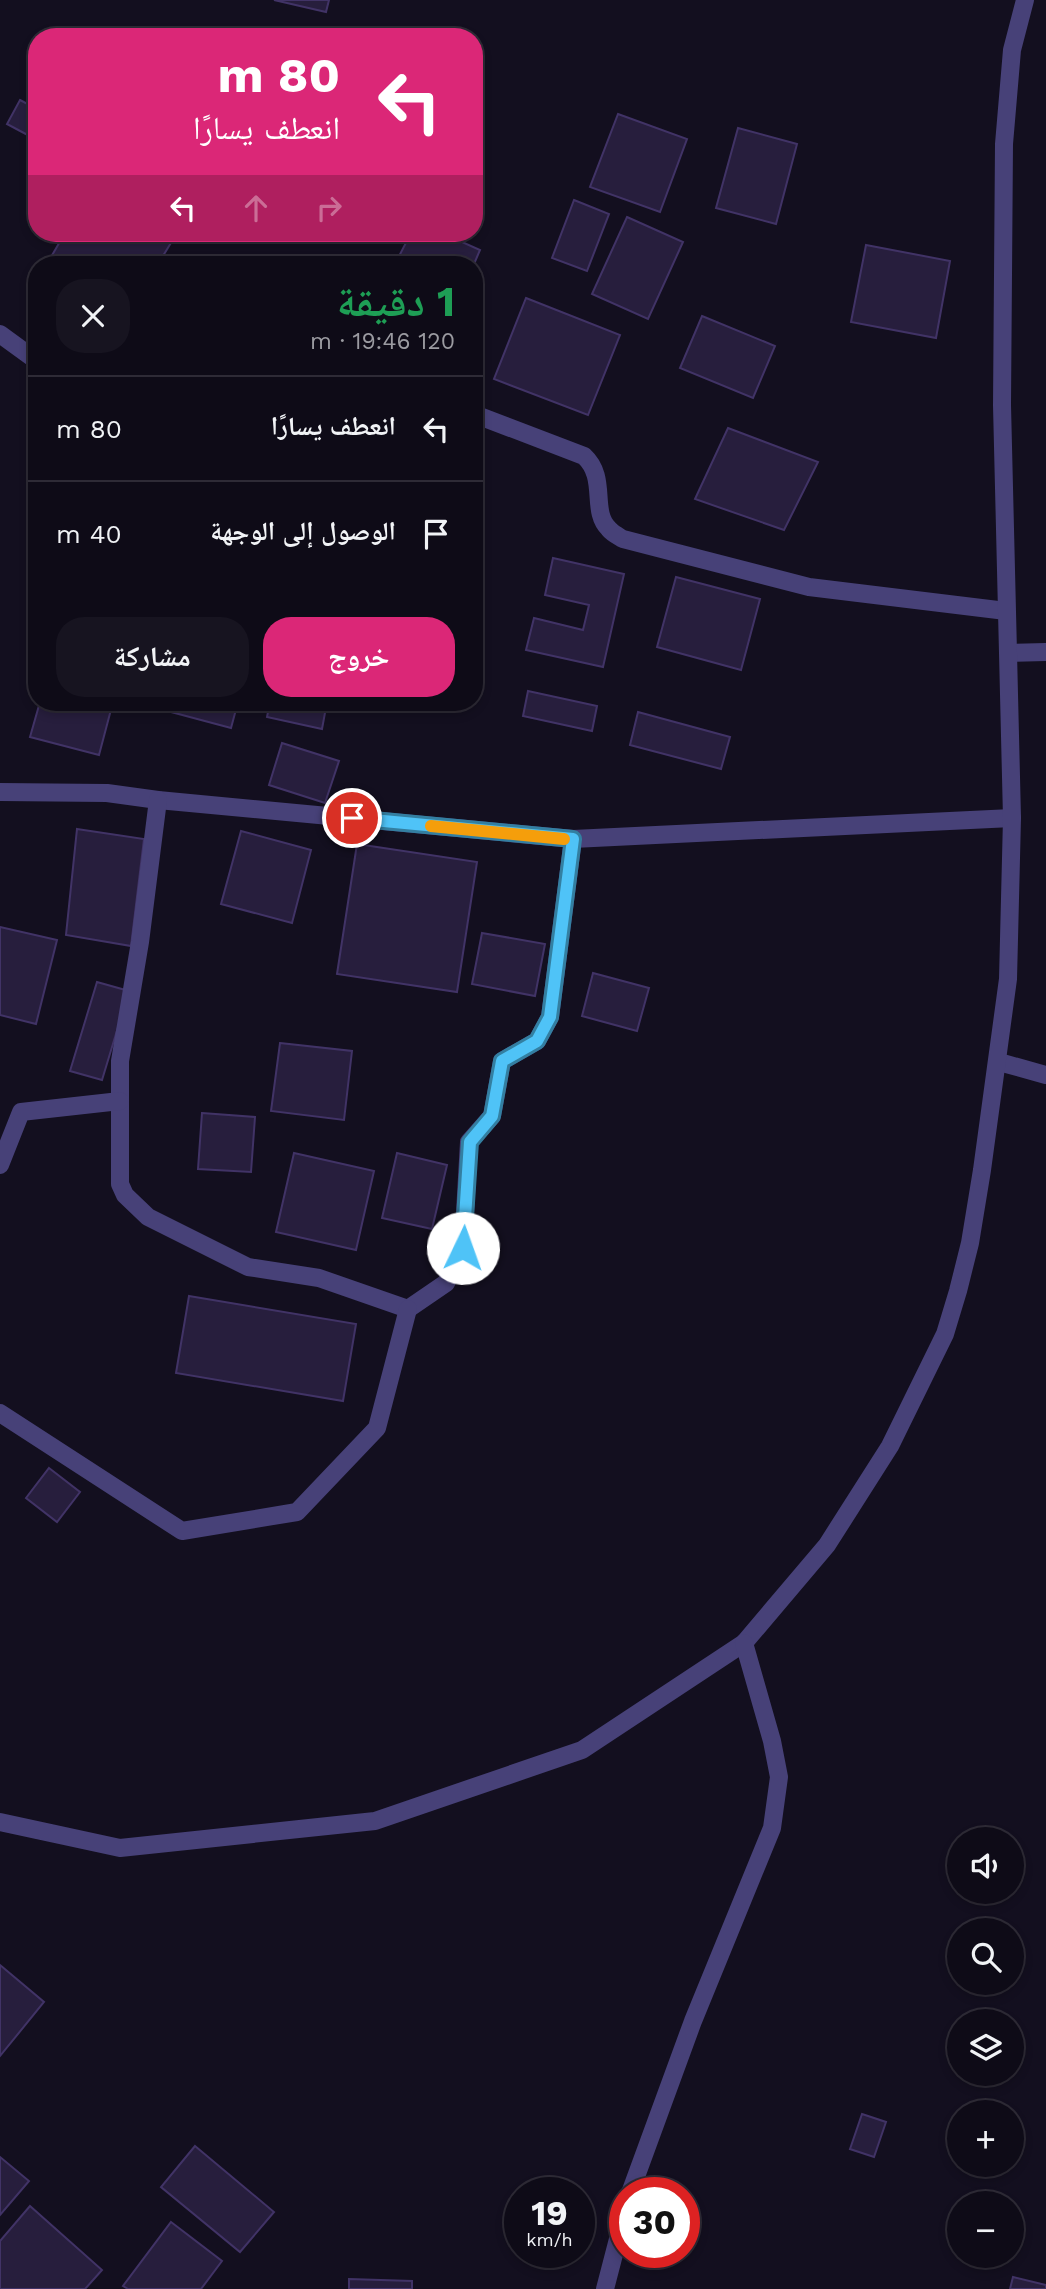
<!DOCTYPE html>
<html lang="ar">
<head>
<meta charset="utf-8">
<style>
  :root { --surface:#0e0b17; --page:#171420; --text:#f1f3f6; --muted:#9b9ba1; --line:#2e2b36; --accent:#db2777 }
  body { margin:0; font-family:"Work Sans","Noto Naskh Arabic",sans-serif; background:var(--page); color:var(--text); direction:rtl; height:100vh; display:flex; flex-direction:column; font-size:26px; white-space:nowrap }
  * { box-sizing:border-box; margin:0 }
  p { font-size:23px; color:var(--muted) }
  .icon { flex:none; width:38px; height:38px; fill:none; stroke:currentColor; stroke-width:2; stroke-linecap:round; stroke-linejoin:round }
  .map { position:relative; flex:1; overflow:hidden; direction:ltr }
  .sheet { position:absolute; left:28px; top:256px; width:455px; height:455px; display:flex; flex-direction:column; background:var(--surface); border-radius:28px; box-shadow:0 4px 10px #0003,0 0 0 2px var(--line); direction:rtl }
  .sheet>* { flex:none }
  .guide { position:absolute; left:28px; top:28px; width:455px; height:214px; border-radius:28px; box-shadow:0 4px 10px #0003,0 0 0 2px var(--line); direction:rtl; background:#db2777; color:#fff; overflow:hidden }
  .controls { position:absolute; left:947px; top:1827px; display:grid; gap:14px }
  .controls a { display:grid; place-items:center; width:77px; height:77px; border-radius:50%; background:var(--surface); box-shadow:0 4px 10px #0003,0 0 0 2px var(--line); font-size:35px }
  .speed { position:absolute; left:504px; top:2177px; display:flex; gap:14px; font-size:35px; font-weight:700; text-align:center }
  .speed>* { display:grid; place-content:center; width:91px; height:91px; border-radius:50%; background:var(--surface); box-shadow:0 4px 10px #0003,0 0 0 2px var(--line); line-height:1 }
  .speed small { font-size:18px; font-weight:400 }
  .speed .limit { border:10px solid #d22; background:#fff; color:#111 }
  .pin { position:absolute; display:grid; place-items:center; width:60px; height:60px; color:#fff; margin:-30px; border:4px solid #fff; border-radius:50%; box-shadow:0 2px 7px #0007 }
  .me { position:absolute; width:77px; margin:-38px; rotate:3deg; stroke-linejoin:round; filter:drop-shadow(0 0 5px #0008) }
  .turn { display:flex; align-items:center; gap:24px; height:147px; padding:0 28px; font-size:32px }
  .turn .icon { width:91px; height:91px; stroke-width:2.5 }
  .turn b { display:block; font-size:49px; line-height:60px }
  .lanes { display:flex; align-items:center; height:66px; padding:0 28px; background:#0003; justify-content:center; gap:35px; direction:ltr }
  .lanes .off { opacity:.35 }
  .round { display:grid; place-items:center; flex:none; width:74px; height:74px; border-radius:28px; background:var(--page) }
  .headline { display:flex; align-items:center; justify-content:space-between; height:119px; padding:0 28px }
  h1 { font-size:42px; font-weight:700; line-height:52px; color:#1e9e55 }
  .primary-button { display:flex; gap:14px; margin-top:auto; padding:14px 28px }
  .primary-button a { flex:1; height:80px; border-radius:28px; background:var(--accent); color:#fff; font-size:28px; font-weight:700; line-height:80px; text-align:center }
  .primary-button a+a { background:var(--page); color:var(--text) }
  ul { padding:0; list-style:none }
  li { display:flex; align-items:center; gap:21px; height:105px; padding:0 28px; border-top:2px solid var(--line) }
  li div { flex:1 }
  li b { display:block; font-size:26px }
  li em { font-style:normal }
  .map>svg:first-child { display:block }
</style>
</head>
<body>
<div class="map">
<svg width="1046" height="2289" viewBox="0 0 1046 2289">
  <rect width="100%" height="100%" fill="#130f1f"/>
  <g fill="#271e3d" stroke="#413366" stroke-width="2">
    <polygon points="274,0 329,0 326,12"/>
    <polygon points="20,100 37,109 37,140 7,124"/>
    <polygon points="618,114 687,139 660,212 590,187"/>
    <polygon points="738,128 797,144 776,224 716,208"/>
    <polygon points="574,200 609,214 587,271 552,258"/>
    <polygon points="627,217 683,242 648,319 592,294"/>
    <polygon points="65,233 164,233 174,238 158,264 63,264 51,257"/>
    <polygon points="411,233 442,233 480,250 474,264 395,264"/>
    <polygon points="866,245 950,261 936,338 851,322"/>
    <polygon points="526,298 620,335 588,415 494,379"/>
    <polygon points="702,316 775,346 753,398 680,368"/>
    <polygon points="728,428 818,462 784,530 695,499"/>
    <polygon points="553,558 624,574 603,667 526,650 534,618 583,630 589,605 545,595"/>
    <polygon points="676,577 760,599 741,670 657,647"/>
    <polygon points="528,691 597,706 592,731 523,716"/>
    <polygon points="40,702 113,702 99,755 30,737"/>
    <polygon points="157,702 238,702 231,728 156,708"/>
    <polygon points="270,702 327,702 322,729 267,717"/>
    <polygon points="638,712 730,737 721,769 630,745"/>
    <polygon points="282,743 339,761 325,803 269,785"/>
    <polygon points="77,829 144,839 131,946 66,935"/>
    <polygon points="241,831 311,850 292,923 221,904"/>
    <polygon points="357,844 477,862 457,992 337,974"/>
    <polygon points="0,927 57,940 36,1024 0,1015"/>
    <polygon points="482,933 545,944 535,996 472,984"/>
    <polygon points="593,973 649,988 637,1031 582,1016"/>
    <polygon points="97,982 129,991 102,1080 70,1071"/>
    <polygon points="280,1043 352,1051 344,1120 271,1111"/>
    <polygon points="202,1113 255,1117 251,1172 198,1169"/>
    <polygon points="294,1153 374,1171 356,1250 276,1232"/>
    <polygon points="397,1153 447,1165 432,1229 382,1218"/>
    <polygon points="189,1296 356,1324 343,1401 176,1373"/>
    <polygon points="49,1468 80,1492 57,1522 26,1498"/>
    <polygon points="0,1965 44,2002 0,2056"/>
    <polygon points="862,2114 886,2122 874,2157 850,2149"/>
    <polygon points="195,2146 274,2212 240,2252 161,2187"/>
    <polygon points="0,2157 29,2181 0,2215"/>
    <polygon points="30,2206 102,2270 85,2289 0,2289 0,2241"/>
    <polygon points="171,2222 222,2261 201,2289 128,2289 123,2286"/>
    <polygon points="1013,2277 1046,2285 1046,2289 1010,2289"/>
    <polygon points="349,2279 412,2281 412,2289 349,2289"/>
  </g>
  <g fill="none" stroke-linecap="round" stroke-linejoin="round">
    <g stroke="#474178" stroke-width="18">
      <polyline points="0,334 37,361"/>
      <path d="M 474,414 L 584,456 C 608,478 590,511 609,529 C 612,533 618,536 623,539 L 809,587 L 1006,611"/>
      <polyline points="1009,653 1046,652"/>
      <polyline points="0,792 107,793 158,800 573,839 1012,818"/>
      <polyline points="158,800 140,942 120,1061 120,1184 125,1195 148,1217 248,1267 319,1278 408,1309 446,1283 463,1248 469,1142 492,1116 502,1061 537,1041 550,1017 573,839"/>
      <polyline points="999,1062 1046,1075"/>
      <polyline points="0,1165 21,1112 120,1101"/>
      <polyline points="0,1413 182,1531 297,1512 377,1428 408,1309"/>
      <polyline points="0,1822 120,1848 375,1821 582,1750 744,1643 827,1545 890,1446 945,1334 958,1291 970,1243 982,1170 1008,979 1012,818 1002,405 1004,144 1012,50 1025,0"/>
      <polyline points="630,2193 693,2021 772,1828 779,1777 772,1741 744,1643"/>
      <polyline points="605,2289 625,2212"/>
    </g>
  </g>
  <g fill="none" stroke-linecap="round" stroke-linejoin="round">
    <g stroke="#337fa1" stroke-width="18">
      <polyline id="route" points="352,818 573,839 550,1017 537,1041 502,1061 492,1116 470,1142 463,1248"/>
    </g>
    <use href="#route" stroke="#4fc3f7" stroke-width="12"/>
    <polyline stroke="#f59e0b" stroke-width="12" points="431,826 564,839"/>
  </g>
</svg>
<div class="controls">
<a><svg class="icon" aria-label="sound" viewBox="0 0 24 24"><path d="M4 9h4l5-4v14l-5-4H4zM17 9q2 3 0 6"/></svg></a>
<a><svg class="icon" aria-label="search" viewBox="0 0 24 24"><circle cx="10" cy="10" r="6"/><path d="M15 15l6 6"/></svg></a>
<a><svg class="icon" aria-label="layers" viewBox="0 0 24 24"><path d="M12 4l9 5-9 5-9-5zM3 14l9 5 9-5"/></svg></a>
<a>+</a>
<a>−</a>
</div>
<div class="speed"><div>19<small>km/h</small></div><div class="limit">30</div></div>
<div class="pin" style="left:352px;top:818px;background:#d93025"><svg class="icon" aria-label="arrive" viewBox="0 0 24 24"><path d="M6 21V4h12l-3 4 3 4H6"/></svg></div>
<svg class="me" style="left:463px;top:1248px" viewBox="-20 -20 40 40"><circle r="19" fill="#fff"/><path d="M0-13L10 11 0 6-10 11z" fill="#4fc3f7"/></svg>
<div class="guide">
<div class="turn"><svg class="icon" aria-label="left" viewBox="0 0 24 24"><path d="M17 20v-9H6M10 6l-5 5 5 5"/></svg><div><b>80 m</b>انعطف يسارًا</div></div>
<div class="lanes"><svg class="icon" aria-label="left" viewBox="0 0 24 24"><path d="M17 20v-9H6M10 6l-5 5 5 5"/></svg><svg class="icon off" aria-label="ahead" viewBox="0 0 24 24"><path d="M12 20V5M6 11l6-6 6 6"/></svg><svg class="icon off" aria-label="right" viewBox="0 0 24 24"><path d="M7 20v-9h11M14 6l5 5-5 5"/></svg></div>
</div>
<section class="sheet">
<div class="headline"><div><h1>1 دقيقة</h1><p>120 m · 19:46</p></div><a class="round"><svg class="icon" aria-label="close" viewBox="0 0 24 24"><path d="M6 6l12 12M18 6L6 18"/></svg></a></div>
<ul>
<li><svg class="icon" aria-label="left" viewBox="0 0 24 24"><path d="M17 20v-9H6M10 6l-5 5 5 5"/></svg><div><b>انعطف يسارًا</b></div><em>80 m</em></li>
<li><svg class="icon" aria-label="arrive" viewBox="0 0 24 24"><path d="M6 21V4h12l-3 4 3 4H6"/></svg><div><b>الوصول إلى الوجهة</b></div><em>40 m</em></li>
</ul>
<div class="primary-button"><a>خروج</a><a>مشاركة</a></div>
</section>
</div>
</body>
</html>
